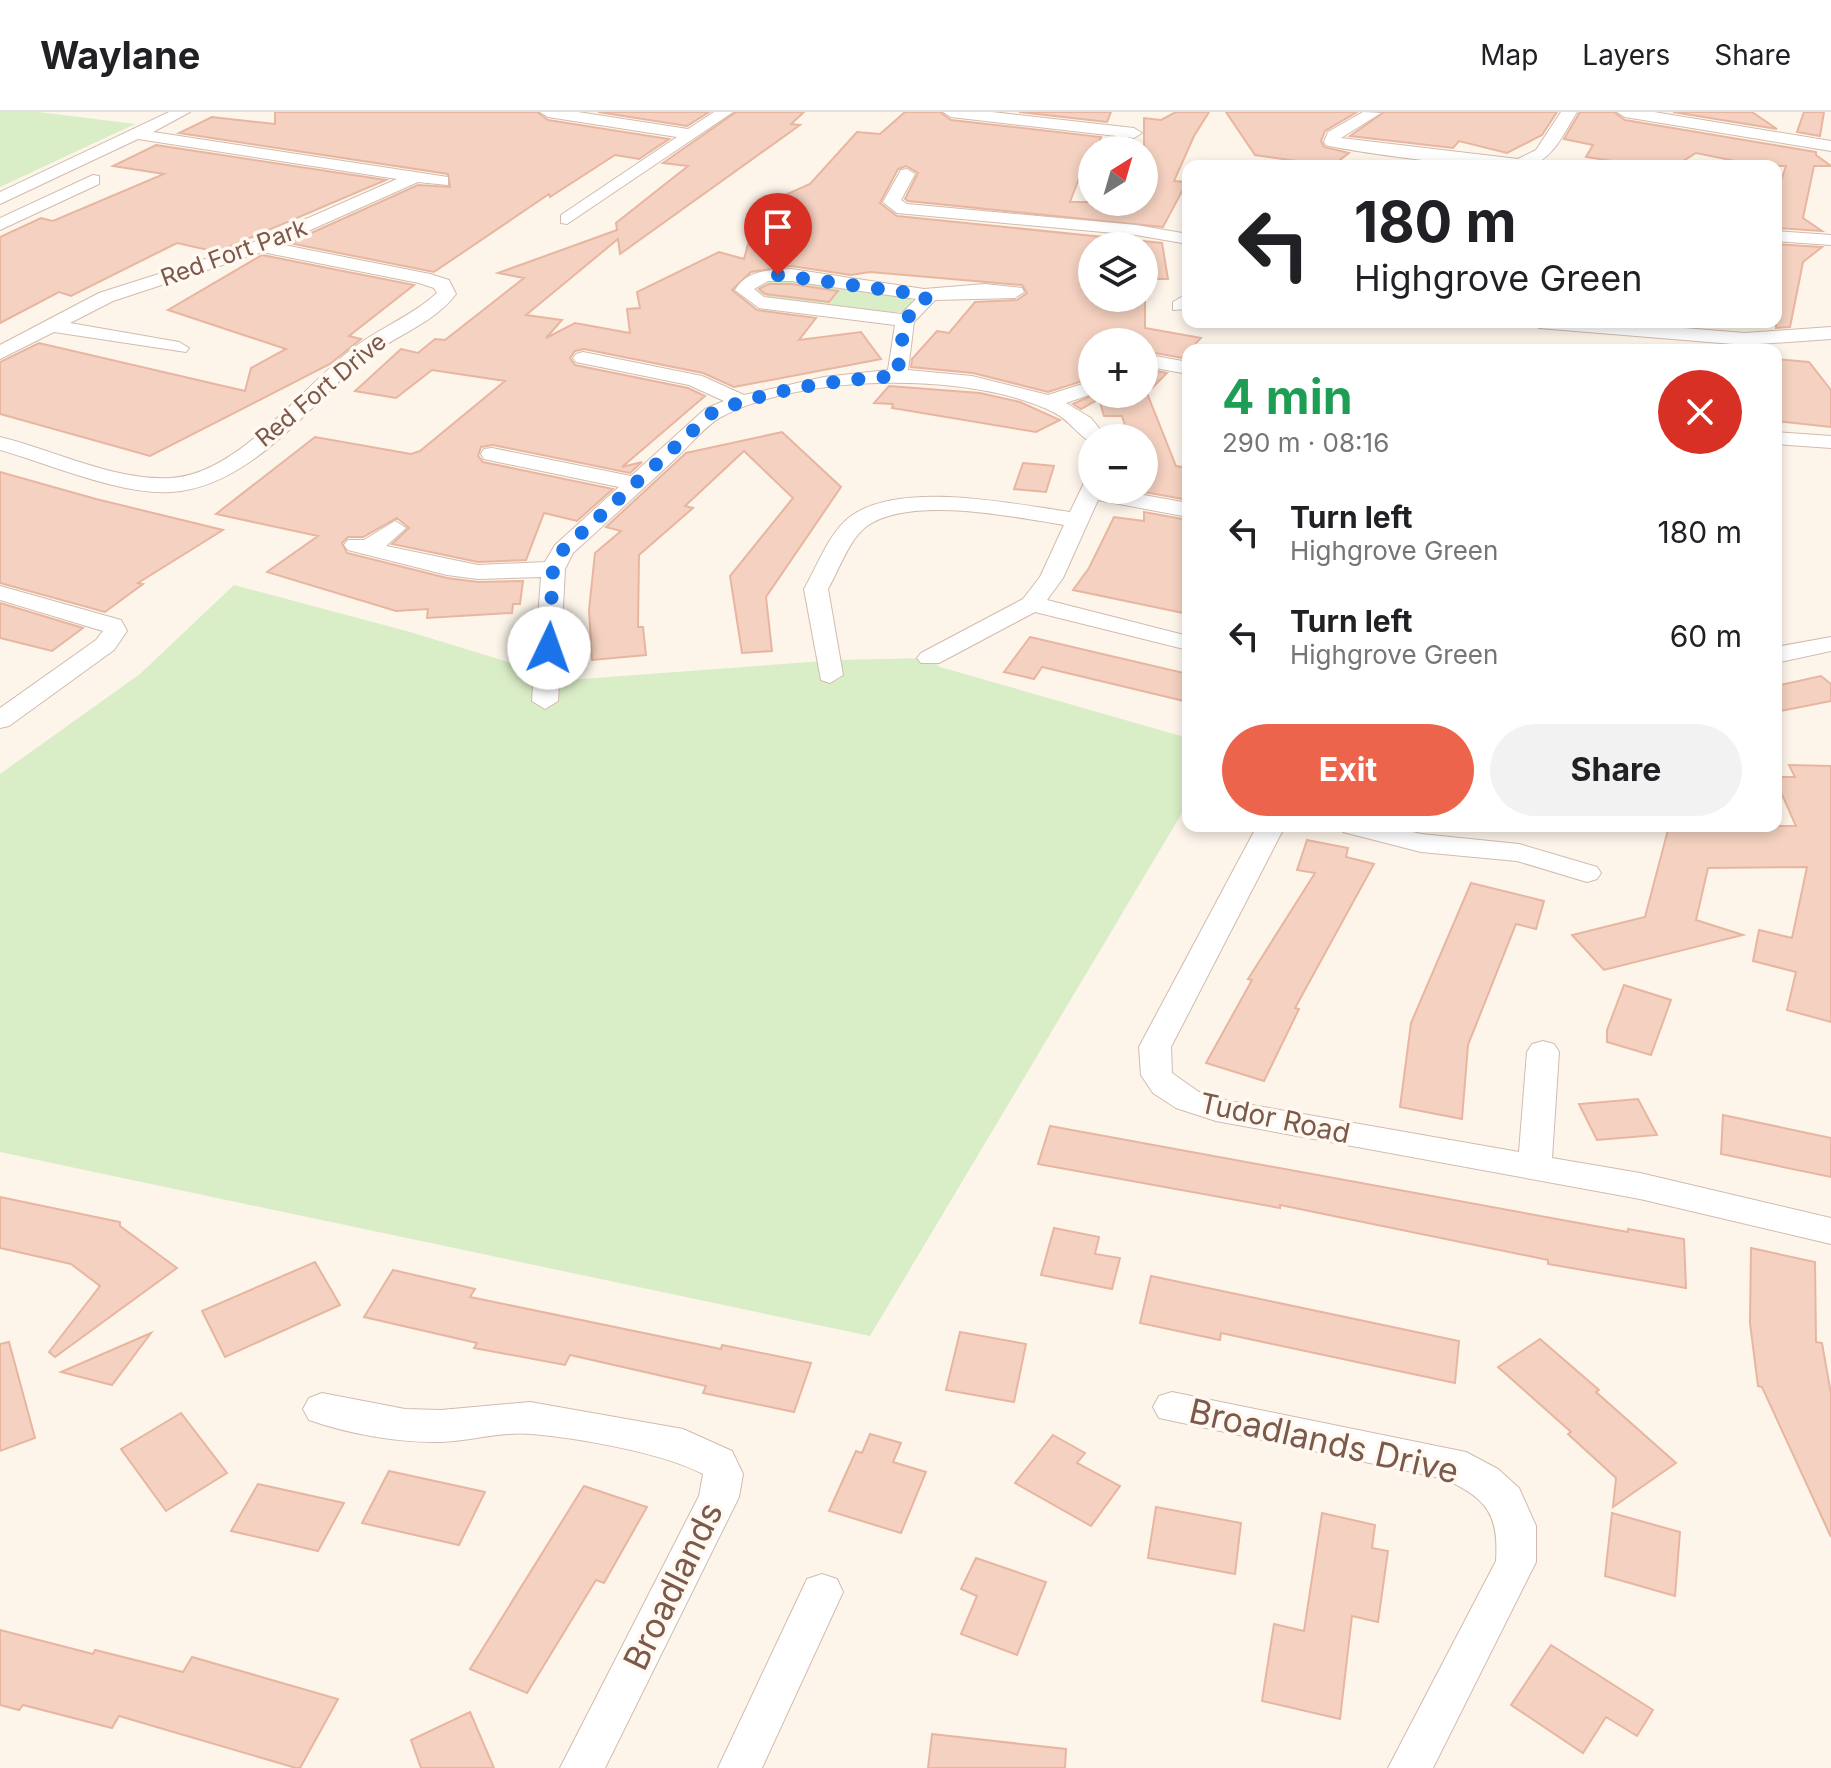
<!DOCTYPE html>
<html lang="en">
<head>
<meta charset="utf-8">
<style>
  :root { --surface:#fff; --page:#f2f2f2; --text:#202124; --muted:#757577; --line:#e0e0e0; --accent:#ec644b }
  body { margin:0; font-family:Inter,sans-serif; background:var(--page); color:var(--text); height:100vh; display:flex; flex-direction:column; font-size:30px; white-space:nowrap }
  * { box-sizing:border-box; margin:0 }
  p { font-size:26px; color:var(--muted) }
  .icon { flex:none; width:44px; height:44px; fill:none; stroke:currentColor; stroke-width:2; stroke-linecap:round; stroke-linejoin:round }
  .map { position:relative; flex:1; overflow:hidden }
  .details { position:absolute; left:1182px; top:232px; width:600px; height:488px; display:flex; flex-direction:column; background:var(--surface); border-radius:16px; box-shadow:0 4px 12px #0003 }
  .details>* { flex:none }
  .guide { position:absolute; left:1182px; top:48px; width:600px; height:168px; border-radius:16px; box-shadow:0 4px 12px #0003; background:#fff; color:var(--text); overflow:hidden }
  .needle { width:52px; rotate:37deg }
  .buttons { position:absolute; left:1078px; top:24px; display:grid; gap:16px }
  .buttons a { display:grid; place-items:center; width:80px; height:80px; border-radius:50%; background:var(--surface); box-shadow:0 4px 12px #0003; font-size:40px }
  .pin { position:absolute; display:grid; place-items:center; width:68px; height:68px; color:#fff; margin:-82px -34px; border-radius:50% 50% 50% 0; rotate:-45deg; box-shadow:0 0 8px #0007 }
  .pin .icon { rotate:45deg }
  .me { position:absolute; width:88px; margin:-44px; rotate:3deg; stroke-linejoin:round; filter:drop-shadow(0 0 6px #0008) }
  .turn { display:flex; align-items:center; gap:28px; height:168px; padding:0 40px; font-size:36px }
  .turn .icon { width:104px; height:104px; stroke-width:2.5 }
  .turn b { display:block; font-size:56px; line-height:68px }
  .round { display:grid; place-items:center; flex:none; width:84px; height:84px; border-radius:42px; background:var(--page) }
  .summary { display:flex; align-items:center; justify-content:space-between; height:136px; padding:0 40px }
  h1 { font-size:48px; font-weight:700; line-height:60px; color:#1e9e55 }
  .primary-button { display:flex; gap:16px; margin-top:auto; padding:16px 40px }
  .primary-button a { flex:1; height:92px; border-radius:48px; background:var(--accent); color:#fff; font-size:32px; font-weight:700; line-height:92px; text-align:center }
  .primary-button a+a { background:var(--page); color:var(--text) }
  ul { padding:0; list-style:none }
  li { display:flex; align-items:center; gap:24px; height:104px; padding:0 40px }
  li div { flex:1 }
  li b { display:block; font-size:30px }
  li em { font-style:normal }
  header { display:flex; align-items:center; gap:48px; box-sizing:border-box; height:112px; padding:0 40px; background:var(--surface); border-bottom:2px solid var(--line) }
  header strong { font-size:38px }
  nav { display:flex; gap:44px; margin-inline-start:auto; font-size:28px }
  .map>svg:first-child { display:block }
</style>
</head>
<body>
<header>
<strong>Waylane</strong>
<nav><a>Map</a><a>Layers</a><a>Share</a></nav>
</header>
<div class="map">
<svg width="1831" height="1656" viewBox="0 0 1831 1656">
  <rect width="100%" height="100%" fill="#fdf5ea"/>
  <g fill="#d9edc7">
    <polygon points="0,0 38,0 135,12 0,75"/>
    <polygon points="778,167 909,184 914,192 905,199 886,202 770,186 756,179 764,170"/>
    <polygon points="234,473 410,520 568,568 837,548 930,546 940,555 1188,626 1188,691 870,1224 0,1040 0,662 140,562"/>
  </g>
  <g fill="#f4d1c0" stroke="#e8b6a0" stroke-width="2" fill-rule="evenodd">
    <polygon points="275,0 537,0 548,8 669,27 639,47 615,43 550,85 549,82 434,160 289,131 418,73 450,75 448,62 179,21 212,5 275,12"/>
    <polygon points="598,0 709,0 687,14"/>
    <path d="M 736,0 L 804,0 L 791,12 L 800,13 L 620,142 L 618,127 L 526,203 L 562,208 L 546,226 L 575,211 L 630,221 L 627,197 L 640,196 L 637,180 L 719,140 L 744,147 L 758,95 L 810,72 L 857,20 L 880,22 L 905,0 L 940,0 L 951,8 L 1101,25 L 1098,35 L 1091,35 L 1070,90 L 1144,90 L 1144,6 L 1161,8 L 1176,0 L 1209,0 L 1194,24 L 1174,69 L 1187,70 L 1163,115 L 908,89 L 905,87 L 918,61 L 906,54 L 898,57 L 880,91 L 897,104 L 1162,131 L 1168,167 L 1145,167 L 1145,216 L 1201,226 L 1182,246 L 1144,239 L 1144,230 L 1092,230 L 1092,266 L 1048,280 L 973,261 L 911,255 L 912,247 L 937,219 L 949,221 L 975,190 L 1017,188 L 1027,181 L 1022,173 L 870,160 L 851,163 L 791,154 L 751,160 L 732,178 L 757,198 L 816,206 L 799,228 L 861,220 L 881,247 L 734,275 L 703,261 L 584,237 L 575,239 L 570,246 L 575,253 L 688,276 L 705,284 L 622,355 L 642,350 L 630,361 L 493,333 L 481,335 L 478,344 L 483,350 L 613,377 L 577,409 L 544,401 L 526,448 L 478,450 L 392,432 L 409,416 L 397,406 L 363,425 L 348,425 L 342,431 L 347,441 L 447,466 L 478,470 L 523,469 L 520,492 L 513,492 L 512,501 L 427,506 L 428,497 L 396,499 L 267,460 L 318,424 L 216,402 L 315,325 L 411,342 L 420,339 L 505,269 L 432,258 L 396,286 L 355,279 L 401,237 L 418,241 L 435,227 L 445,228 L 524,166 L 498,161 L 617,118 L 616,111 L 688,54 L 663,51 ZM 1092,134 L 1144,134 L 1144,186 L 1092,186 Z"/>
    <polygon points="1019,0 1111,0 1107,10"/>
    <polygon points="1226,0 1357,0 1325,19 1321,29 1324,35 1349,41 1332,54 1255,43"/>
    <polygon points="1384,0 1557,0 1542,23 1507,41 1459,29 1453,36 1350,24"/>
    <polygon points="1580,0 1614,0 1625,8 1816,40 1816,43 1831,54 1814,54 1803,106 1822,119 1777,116 1776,83 1786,54 1760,54 1696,41 1675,54 1646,54 1586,45 1593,33 1564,27"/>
    <polygon points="1673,0 1752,0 1777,17"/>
    <polygon points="1804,0 1824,0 1820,24 1797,20"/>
    <polygon points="156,33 386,68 217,140 177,131 71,184 59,180 0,211 0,125 41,106 53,109 164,62 113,54"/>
    <polygon points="1776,132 1822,135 1803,150 1790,215 1776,216"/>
    <polygon points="262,143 414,173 349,224 361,227 330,252 150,344 0,302 0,250 39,231 245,279 251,256 286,237 168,198"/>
    <polygon points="769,172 791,172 838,179 829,190 765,182 759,177"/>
    <polygon points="1776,247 1809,250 1831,278 1831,315 1776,309"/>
    <polygon points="1144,257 1167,261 1147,281 1176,354 1188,356 1188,388 1144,380 1144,326 1129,326 1122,304 1104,304 1099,287 1081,297 1073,292 1095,282 1144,282"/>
    <polygon points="889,274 980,281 1020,290 1060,308 1036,320 892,296 893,292 874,291"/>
    <polygon points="782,320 841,375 766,485 772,539 742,541 730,464 793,386 744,339 685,394 693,396 639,443 638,515 643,515 646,543 592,548 589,498 595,441 621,419 606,415 686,341"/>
    <polygon points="1023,351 1054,354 1046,380 1014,377"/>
    <polygon points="0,360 96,387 223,418 138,471 143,472 105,500 0,471"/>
    <polygon points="1144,400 1188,408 1188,502 1073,478 1089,456 1114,405 1144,409"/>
    <polygon points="0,491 83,516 52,539 0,526"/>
    <polygon points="1030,525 1188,562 1188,590 1042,555 1034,567 1004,560"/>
    <polygon points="1821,564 1831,572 1831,589 1776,600 1776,574"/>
    <polygon points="1789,653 1831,654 1831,910 1787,898 1796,860 1753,849 1759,818 1792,826 1807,755 1708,756 1696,808 1743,823 1604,858 1572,823 1645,805 1669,714 1796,714 1776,669 1776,665 1795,665"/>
    <polygon points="1307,728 1348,736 1346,745 1374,752 1295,896 1299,897 1264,969 1206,951 1252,868 1248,867 1315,761 1297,758"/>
    <polygon points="1471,771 1544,789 1536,817 1516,812 1468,933 1462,1007 1400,995 1411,911"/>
    <polygon points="1624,873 1671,888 1651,943 1607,930 1607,918"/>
    <polygon points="1638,987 1657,1023 1597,1028 1579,992"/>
    <polygon points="1723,1003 1831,1026 1831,1065 1721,1042"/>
    <polygon points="1050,1014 1628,1120 1628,1117 1684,1127 1686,1176 1548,1152 1548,1148 1280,1093 1280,1096 1038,1052"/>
    <polygon points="0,1085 120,1110 120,1114 177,1156 55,1245 49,1240 100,1174 71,1152 0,1136"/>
    <polygon points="1054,1116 1099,1125 1095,1142 1120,1146 1112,1177 1041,1163"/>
    <polygon points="1751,1136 1815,1150 1816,1230 1822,1231 1831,1282 1831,1425 1762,1275 1758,1274 1750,1211"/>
    <polygon points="315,1150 340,1193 225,1245 202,1199"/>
    <polygon points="393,1158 475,1177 470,1185 721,1237 722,1233 811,1251 794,1300 703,1281 706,1274 570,1243 565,1253 474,1236 477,1231 364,1205"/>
    <polygon points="1151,1164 1459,1229 1455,1271 1221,1221 1220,1228 1140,1211"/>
    <polygon points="960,1220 1026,1232 1014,1290 946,1278"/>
    <polygon points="151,1221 112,1273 61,1260"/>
    <polygon points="1540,1227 1599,1278 1596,1280 1676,1351 1613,1395 1616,1366 1568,1322 1571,1320 1498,1255"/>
    <polygon points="9,1230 35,1326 0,1339 0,1232"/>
    <polygon points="181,1301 227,1361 166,1399 121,1337"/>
    <polygon points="870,1322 901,1331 893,1350 926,1360 901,1421 829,1399 856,1339 862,1341"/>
    <polygon points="1053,1323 1085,1341 1077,1351 1120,1374 1091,1414 1015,1371"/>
    <polygon points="389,1359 485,1380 459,1433 362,1411"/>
    <polygon points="258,1372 344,1391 318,1439 231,1419"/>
    <polygon points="584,1374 647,1395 604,1471 596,1468 527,1581 470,1557"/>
    <polygon points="1156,1395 1241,1411 1235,1462 1148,1446"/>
    <polygon points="1322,1401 1375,1413 1372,1436 1388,1439 1378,1510 1352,1504 1340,1607 1262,1589 1274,1512 1304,1519"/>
    <polygon points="1612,1401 1680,1420 1675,1484 1605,1464"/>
    <polygon points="976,1446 1046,1470 1017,1543 961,1522 977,1484 961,1477"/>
    <polygon points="0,1518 93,1542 95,1538 183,1560 192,1545 338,1587 300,1656 296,1656 119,1604 112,1616 23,1593 19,1598 0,1593"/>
    <polygon points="1551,1533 1653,1598 1637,1624 1606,1605 1583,1641 1511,1593"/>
    <polygon points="470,1600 494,1656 421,1656 411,1628"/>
    <polygon points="932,1622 1066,1637 1065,1656 928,1656"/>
  </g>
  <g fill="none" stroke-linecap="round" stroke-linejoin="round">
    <g stroke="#d2bbae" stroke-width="2">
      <g id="minor">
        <path d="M 169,0 L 190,0 L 153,20 L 448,65 L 448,73 L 418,70 L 279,132 L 430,162 L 449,168 L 456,182 C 432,214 388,226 358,252 C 305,299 248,375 171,380 C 119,383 50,352 0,338 L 0,325 C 54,338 114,369 171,366 C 240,362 303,273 356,234 C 382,215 413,203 437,181 L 434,176 L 419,171 L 262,140 L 113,189 L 70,211 L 179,230 L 189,236 L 186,240 L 54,220 L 0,247 L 0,233 L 99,181 L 240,136 L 397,67 L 138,27 L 0,92 L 0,80 Z"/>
        <polygon points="540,0 578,0 688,17 714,0 733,0 567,112 561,111 561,103 677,25 548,5"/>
        <polygon points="943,0 992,0 1134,16 1142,21 1134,26 951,5"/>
        <path d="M 1363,0 L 1381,1 L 1341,26 L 1518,47 L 1536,38 L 1561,0 L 1577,0 C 1565,19 1553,48 1529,54 C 1502,60 1358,41 1326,33 L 1324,30 L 1328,20 Z"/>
        <polygon points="1617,0 1654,0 1831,29 1831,39 1625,5"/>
        <polygon points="907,57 915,62 901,88 907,92 1136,113 1188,122 1188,132 1136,123 897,101 883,90 901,58"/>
        <polygon points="93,63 99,64 99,72 0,118 0,106"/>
        <polygon points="1776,119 1831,123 1831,133 1776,129"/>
        <path d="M 791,157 L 924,177 L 985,172 L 1022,176 L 1024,180 L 1015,186 L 935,188 L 914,210 L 908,258 L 972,264 L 1048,283 L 1092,269 L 1092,282 L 1066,291 L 1091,306 L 1107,326 L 1092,326 L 1092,331 C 1079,324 1070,309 1055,301 C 974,259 802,261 721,305 C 705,314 690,333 676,346 C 642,378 607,410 573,441 L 565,457 L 558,589 L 545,597 L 532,589 L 541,465 L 478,467 L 447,463 L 348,438 L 344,433 L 348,428 L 364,428 L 395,409 L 406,416 L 386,434 L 478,453 L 545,450 L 555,433 L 619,375 L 484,347 L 481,342 L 484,337 L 492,336 L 631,364 L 705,297 L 724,289 L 689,273 L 576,250 L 573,246 L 576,242 L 583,240 L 702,264 L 744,283 L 824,265 L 888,258 L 895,213 L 759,196 L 735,178 C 747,158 769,158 791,157 ZM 768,169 L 791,169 L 916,187 L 901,202 L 764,185 L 754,177 Z"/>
        <polygon points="1188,181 1188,197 1173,198 1173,190"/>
        <polygon points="1529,210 1610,210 1745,221 1831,215 1831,227 1745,233 1539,216"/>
        <polygon points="1144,242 1188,250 1188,262 1144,254"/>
        <polygon points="1776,320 1831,324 1831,336 1776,332"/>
        <path d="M 1092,369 L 1092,378 L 1116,378 L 1188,391 L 1188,405 L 1098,388 L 1063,466 L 1047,488 L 1188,524 L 1188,538 L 1035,500 L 939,551 L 921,551 L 917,546 L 921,541 L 1023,487 L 1040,465 L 1064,413 C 1014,405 911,383 867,414 C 849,427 839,458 828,477 L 843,563 L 830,571 L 821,568 L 804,477 C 817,455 829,420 851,404 C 902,368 1012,392 1070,400 L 1084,371 Z"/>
        <polygon points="0,474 121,508 127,519 114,538 9,614 0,616 0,596 96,528 103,519 0,488"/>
        <polygon points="1831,525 1831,539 1776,551 1776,535"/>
        <polygon points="1257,714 1285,714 1171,935 1172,961 1199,980 1229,989 1519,1040 1527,940 1532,932 1543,929 1554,932 1559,940 1552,1046 1640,1061 1831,1106 1831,1132 1640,1087 1216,1009 1176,996 1153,981 1141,963 1139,935"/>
        <polygon points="1339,714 1387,714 1421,722 1519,732 1597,755 1601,761 1597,767 1587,770 1517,749 1421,740 1343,720"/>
        <path d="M 1172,1280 L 1466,1340 L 1498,1357 L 1519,1376 L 1536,1414 L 1536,1450 L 1433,1656 L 1388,1656 L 1496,1449 C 1499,1402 1487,1387 1445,1367 L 1159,1306 L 1153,1295 L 1159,1284 Z"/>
        <path d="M 322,1281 L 405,1297 L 441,1298 L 530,1290 L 683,1317 L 732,1339 L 743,1362 L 739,1385 L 605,1656 L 560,1656 L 699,1384 L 703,1362 C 663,1341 579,1326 532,1322 C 502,1319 471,1329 441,1330 C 398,1331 349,1322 309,1308 L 303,1297 L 309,1286 Z"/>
        <polygon points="822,1462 837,1467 843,1480 762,1656 718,1656 807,1467"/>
      </g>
    </g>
    <use href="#minor" fill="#fff" fill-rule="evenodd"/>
  </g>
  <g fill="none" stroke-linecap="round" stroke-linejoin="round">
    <path stroke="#1a73e8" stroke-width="14" stroke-dasharray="0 25.2" d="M 549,536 L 553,457 L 563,438 L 712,301 C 769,277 836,268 897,264 L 905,208 L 926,188 L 924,183 L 778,163"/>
  </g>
  <g text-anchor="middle" stroke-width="7" stroke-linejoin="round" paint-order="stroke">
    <g font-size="24" fill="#7b594b" stroke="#fff9f2">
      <text transform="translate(234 141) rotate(-20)" y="8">Red Fort Park</text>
      <text transform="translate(321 278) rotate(-40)" y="8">Red Fort Drive</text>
    </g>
    <g font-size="28" fill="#7b594b" stroke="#fff9f2">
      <text transform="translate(1275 1006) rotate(12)" y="10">Tudor Road</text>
    </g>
    <g font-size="34" fill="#7b594b" stroke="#fff9f2">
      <text transform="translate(1324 1329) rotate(13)" y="12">Broadlands Drive</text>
      <text transform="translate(673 1474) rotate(-64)" y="12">Broadlands</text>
    </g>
  </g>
</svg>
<div class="buttons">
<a><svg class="needle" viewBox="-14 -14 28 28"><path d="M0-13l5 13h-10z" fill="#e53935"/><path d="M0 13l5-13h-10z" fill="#757577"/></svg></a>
<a><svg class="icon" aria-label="layers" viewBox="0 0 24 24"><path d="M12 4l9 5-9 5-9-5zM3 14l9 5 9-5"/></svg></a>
<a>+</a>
<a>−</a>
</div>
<div class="pin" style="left:778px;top:163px;background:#d93025"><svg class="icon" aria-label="arrive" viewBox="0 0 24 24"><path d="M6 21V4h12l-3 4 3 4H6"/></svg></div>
<svg class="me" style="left:549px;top:536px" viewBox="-20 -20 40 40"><circle r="19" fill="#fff"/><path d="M0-13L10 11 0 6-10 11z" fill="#1a73e8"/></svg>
<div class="guide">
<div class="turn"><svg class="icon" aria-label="left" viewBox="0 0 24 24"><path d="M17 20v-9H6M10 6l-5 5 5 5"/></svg><div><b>180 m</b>Highgrove Green</div></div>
</div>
<section class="details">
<div class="summary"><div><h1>4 min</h1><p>290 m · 08:16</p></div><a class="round" style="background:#d93025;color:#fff"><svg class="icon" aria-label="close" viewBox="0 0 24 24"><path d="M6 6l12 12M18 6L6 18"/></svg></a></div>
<ul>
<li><svg class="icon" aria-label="left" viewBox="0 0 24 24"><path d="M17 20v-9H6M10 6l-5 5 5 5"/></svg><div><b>Turn left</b><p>Highgrove Green</p></div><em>180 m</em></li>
<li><svg class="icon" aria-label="left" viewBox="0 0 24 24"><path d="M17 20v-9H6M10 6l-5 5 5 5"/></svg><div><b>Turn left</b><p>Highgrove Green</p></div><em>60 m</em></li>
</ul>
<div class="primary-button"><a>Exit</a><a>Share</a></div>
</section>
</div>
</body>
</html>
